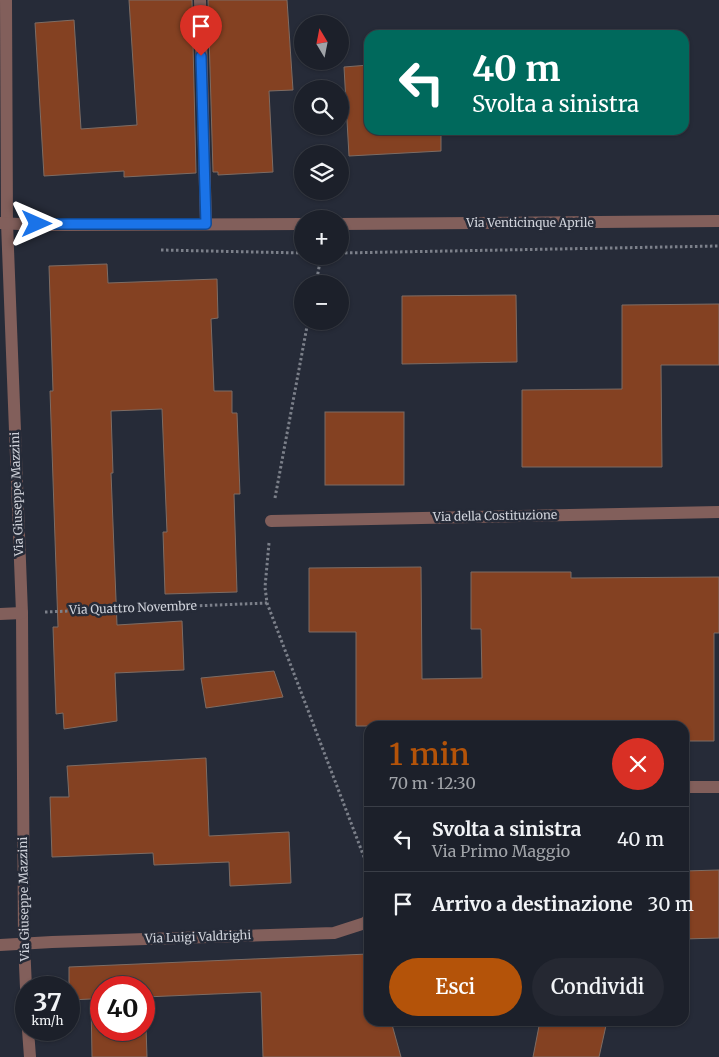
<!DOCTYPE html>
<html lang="it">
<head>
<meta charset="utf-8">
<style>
  :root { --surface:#1c202a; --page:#252832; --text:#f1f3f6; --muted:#a0a3a8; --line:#3a3e47; --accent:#b45309 }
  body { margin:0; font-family:Merriweather,serif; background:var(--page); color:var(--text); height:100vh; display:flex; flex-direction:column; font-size:19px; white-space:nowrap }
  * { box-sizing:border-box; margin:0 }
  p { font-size:16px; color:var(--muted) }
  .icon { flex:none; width:28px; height:28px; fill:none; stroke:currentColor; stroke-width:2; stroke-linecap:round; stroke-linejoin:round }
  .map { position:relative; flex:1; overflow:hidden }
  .details { position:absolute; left:364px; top:721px; width:325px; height:305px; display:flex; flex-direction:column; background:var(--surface); border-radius:15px; box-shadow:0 1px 4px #0004,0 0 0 1px var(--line) }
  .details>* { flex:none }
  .top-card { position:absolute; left:364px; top:30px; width:325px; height:105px; border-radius:15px; box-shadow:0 1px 4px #0004,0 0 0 1px var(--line); background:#00695c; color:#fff; overflow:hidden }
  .needle { width:32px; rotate:350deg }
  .tools { position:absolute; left:294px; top:15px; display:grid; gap:10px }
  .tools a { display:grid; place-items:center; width:55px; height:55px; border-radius:50%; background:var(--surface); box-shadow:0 1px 4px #0004,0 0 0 1px var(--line); font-size:25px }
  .speed { position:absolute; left:15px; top:976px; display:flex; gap:10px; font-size:25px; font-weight:700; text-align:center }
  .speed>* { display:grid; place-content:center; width:65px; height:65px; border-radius:50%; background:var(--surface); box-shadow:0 1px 4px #0004,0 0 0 1px var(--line); line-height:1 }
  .speed small { font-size:12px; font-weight:400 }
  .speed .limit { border:8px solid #d22; background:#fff; color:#111 }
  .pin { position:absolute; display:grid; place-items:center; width:42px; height:42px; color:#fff; margin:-51px -21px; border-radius:50% 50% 50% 0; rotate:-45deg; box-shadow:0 0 5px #0007 }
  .pin .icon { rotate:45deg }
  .me { position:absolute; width:55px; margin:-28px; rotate:90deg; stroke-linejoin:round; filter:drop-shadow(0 0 4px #0008) }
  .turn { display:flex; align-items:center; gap:18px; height:105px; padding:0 25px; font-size:22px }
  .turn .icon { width:65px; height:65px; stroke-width:2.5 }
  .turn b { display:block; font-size:35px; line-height:42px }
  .round { display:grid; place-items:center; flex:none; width:52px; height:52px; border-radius:26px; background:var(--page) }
  .head { display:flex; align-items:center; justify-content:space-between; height:85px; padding:0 25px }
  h1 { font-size:30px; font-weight:600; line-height:38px; color:var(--accent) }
  .button { display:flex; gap:10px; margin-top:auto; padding:10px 25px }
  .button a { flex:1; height:58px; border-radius:30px; background:var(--accent); color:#fff; font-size:20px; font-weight:600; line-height:58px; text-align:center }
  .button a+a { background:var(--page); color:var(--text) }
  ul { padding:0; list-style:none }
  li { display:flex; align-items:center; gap:15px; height:65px; padding:0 25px; border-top:1px solid var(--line) }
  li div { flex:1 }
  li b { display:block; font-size:19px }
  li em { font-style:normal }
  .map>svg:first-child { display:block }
</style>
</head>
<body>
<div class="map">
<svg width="719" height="1057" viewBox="0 0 719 1057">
  <rect width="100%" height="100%" fill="#262b38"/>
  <g fill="#844122" stroke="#7d6c64" fill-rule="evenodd">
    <polygon points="129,0 192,0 196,173 124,177 124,171 44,176 35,23 74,20 81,129 137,125"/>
    <polygon points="208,0 287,0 293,90 269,91 273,172 218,175 218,172 213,172"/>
    <polygon points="369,65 369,130 441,130 441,151 349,156 344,67"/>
    <polygon points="107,264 108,283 217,279 218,318 211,319 214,391 232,391 232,413 237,413 240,494 234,494 237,592 165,594 163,532 167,532 162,409 111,411 113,473 111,473 117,625 182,621 184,670 115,673 117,721 64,729 63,713 56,714 53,627 58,627 50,391 53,391 49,266"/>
    <polygon points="516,295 517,362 402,364 402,296"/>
    <polygon points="719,304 719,365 661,365 662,467 522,467 522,390 622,389 622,305"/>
    <rect x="325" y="412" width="79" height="73"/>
    <polygon points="421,567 422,679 482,678 481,629 471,629 471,572 571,572 571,578 719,577 719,633 714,633 714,741 684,741 684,726 356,726 356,632 309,632 309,568"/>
    <polygon points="274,671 283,697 206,708 201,678"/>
    <polygon points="206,758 209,836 289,832 291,883 230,886 229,862 154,865 153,853 52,857 50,797 69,797 67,766"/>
    <polygon points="719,870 719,938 684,939 684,871"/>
    <path d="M 368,954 L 369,1021 L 391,1021 L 401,1057 L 263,1057 L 261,992 L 145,997 L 147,1057 L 92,1057 L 91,999 L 69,1000 L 69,967 ZM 101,988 L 144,988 L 144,1030 L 101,1030 Z"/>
    <polygon points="540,1021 607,1021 599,1057 533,1057"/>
  </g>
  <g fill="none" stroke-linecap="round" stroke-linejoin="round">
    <g stroke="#7c808a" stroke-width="3" stroke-dasharray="2.5 2.5" stroke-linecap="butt">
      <polyline points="161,250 302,253"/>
      <polyline points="340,253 719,246"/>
      <polyline points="316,284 321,256"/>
      <polyline points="275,498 308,321"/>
      <polyline points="269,543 265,587 267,603 369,870"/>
      <polyline points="45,612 267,603"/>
    </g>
    <g stroke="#825f5b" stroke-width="12">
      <polyline points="6,0 7,223 22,613 24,943 26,988"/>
      <polyline points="200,0 206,224"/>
      <polyline points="0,223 37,225 302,224"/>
      <polyline points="340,224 719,221"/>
      <polyline points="271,521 719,512"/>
      <polyline points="0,614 22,613"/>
      <polyline points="684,787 719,787"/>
      <polyline points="0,945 52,942 334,933 365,923 369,919"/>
      <polyline points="28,1030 30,1057"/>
    </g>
  </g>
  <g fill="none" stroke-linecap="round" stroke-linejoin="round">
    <g stroke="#114b97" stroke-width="12">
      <polyline id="route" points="37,224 206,224 201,56"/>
    </g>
    <use href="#route" stroke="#1a73e8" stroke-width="9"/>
  </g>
  <g text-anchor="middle" stroke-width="5" stroke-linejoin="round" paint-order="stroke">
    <g font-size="12" fill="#cfd2da" stroke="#262b38">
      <text x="530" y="227">Via Venticinque Aprile</text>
      <text transform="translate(17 494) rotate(-92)" y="4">Via Giuseppe Mazzini</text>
      <text transform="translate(495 516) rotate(-1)" y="4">Via della Costituzione</text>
      <text transform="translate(133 608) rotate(-2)" y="4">Via Quattro Novembre</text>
      <text transform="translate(24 899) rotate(-91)" y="4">Via Giuseppe Mazzini</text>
      <text transform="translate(198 937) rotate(-2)" y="4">Via Luigi Valdrighi</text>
    </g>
  </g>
</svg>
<div class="tools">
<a><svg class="needle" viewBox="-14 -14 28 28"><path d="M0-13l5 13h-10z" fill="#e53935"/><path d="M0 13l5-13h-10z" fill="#a0a3a8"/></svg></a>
<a><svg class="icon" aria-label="search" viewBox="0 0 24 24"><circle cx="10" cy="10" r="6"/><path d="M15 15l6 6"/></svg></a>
<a><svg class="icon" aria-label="layers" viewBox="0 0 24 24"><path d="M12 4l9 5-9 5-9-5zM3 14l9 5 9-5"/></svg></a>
<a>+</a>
<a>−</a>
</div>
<div class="speed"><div>37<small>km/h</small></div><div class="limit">40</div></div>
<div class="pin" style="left:201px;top:56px;background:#d93025"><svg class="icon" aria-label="arrive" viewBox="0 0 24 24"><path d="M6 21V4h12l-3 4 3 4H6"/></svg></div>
<svg class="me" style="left:37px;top:224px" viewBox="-20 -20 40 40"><path d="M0-17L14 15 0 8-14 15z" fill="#1a73e8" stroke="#fff" stroke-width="4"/></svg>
<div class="top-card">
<div class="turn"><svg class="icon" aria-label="left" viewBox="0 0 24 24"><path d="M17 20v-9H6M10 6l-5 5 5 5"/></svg><div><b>40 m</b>Svolta a sinistra</div></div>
</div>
<section class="details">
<div class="head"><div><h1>1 min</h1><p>70 m · 12:30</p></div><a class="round" style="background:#d93025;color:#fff"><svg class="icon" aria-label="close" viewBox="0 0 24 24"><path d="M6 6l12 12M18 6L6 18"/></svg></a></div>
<ul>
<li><svg class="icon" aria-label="left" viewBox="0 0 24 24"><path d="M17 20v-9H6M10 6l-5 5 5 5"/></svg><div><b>Svolta a sinistra</b><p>Via Primo Maggio</p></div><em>40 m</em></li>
<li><svg class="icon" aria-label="arrive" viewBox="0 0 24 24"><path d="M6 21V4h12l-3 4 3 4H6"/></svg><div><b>Arrivo a destinazione</b></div><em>30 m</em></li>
</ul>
<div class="button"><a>Esci</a><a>Condividi</a></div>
</section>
</div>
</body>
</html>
